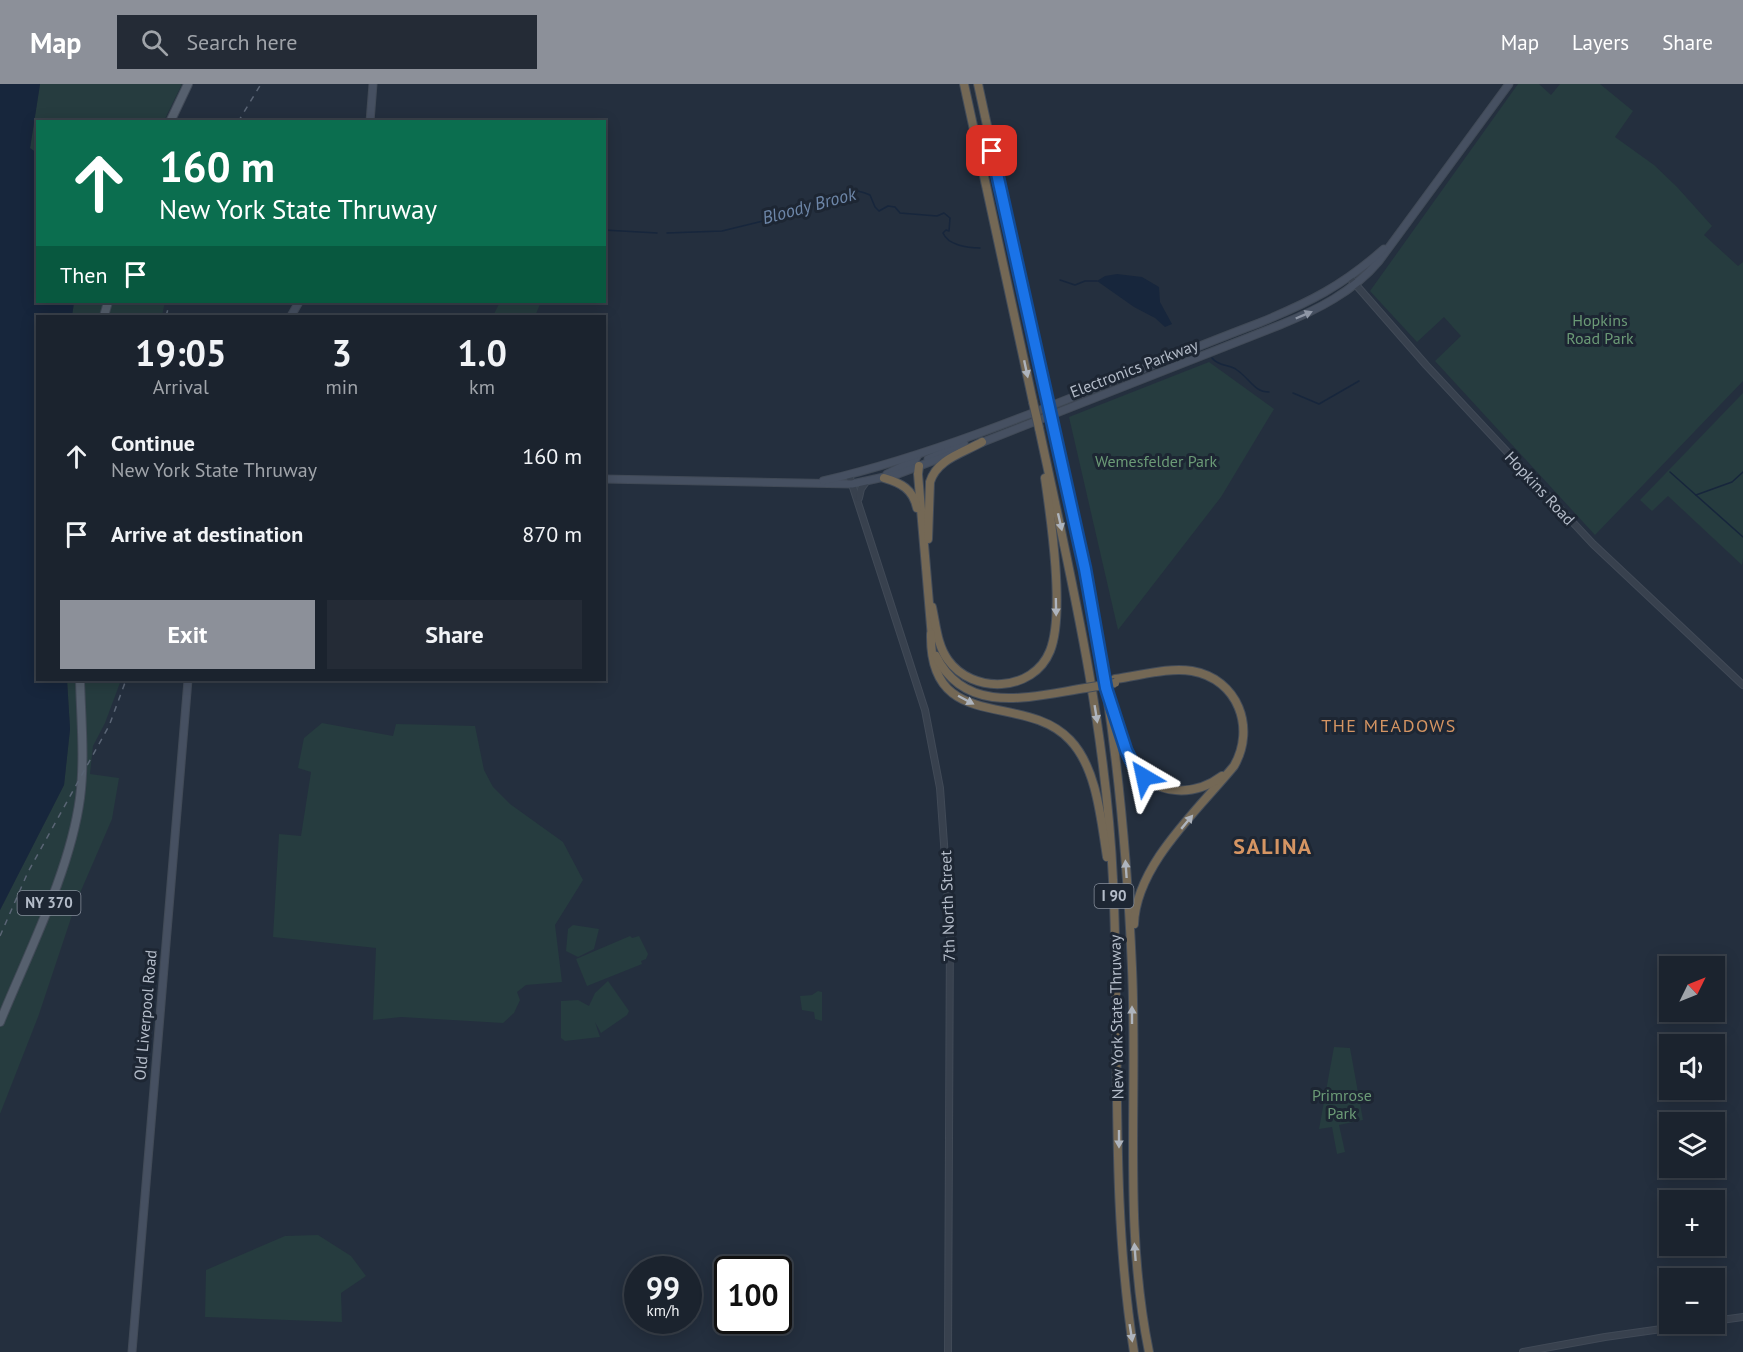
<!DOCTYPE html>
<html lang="en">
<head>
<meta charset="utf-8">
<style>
  :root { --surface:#1b232e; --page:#242b36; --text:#f1f3f6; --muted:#a0a4aa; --line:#39404a; --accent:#8c9099 }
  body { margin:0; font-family:"PT Sans",sans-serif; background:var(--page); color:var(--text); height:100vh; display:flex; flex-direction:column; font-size:22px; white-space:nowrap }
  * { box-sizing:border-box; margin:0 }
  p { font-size:20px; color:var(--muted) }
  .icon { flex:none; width:33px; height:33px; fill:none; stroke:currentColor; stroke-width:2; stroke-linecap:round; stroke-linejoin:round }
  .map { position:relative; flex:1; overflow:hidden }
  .sheet { position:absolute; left:36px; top:231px; width:570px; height:366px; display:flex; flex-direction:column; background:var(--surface); border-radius:0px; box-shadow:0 3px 15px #0003,0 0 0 2px var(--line) }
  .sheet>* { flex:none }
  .banner { position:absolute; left:36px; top:36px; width:570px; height:183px; border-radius:0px; box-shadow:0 3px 15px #0003,0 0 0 2px var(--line); background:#0b6e4f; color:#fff; overflow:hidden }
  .needle { width:39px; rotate:47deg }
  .tools { position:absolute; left:1659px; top:872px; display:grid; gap:12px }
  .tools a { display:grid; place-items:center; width:66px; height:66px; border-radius:0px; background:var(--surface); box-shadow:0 3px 15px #0003,0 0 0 2px var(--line); font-size:30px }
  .speed { position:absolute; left:624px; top:1172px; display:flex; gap:12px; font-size:30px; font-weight:700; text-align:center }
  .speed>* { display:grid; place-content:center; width:78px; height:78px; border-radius:50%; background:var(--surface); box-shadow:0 3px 15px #0003,0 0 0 2px var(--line); line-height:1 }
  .speed small { font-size:15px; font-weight:400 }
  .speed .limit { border:3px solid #111; border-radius:9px; background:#fff; color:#111 }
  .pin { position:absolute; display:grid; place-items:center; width:51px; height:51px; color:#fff; margin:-26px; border-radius:12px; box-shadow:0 3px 9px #0006 }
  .me { position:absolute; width:66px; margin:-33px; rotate:324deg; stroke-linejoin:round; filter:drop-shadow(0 0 4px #0008) }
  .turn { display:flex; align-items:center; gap:21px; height:126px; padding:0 24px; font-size:27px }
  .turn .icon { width:78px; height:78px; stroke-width:2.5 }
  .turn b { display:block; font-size:42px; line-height:51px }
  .then { display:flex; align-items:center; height:57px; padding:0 24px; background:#0003; gap:12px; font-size:22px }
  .eta { display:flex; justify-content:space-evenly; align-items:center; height:102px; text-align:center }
  .eta b { font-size:36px; font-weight:700; line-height:42px }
  .button { display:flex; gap:12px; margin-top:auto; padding:12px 24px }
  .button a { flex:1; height:69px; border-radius:0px; background:var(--accent); color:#fff; font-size:24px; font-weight:700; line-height:69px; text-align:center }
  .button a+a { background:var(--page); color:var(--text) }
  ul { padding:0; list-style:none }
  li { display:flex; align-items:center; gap:18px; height:78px; padding:0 24px }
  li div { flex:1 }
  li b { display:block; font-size:22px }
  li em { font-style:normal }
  header { display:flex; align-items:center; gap:36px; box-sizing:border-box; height:84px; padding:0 30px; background:var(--accent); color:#fff }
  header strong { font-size:28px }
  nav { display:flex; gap:33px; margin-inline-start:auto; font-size:21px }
  .search { width:420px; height:54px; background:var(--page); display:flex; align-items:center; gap:15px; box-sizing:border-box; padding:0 21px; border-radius:0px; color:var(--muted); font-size:22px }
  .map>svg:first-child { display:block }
</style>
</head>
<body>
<header>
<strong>Map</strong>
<div class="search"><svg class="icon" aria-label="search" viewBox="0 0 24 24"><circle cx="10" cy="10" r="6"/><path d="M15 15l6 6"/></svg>Search here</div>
<nav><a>Map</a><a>Layers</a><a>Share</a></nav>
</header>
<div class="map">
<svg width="1743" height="1268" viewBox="0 0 1743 1268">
  <rect width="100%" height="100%" fill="#242f3e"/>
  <g fill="#263c3f">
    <polygon points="40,0 182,0 164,37 38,38 37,69 30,65"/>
    <polygon points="1518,0 1539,0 1551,11 1560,0 1600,0 1633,27 1615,53 1654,81 1677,103 1712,142 1704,151 1738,182 1743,178 1743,297 1595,451 1435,277 1461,252 1444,233 1417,258 1370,207"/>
    <polygon points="74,218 165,218 162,232 72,232"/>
    <polygon points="500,218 541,218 535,232 493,232"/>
    <polygon points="1209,278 1274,325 1221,413 1118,546 1069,333"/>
    <polygon points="1743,309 1743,474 1742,481 1668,412 1652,427 1640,416"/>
    <polygon points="67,596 121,596 105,639 93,662 90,690 119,694 112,735 77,816 38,933 0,1030 0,826 64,701 70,645"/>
    <polygon points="322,639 393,652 396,640 475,642 484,686 493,703 510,720 563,758 583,796 555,841 562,898 526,901 517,908 520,916 514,929 503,939 401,933 373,936 376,864 273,853 279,750 301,752 311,688 298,684 304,654"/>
    <polygon points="573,841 599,845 594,865 578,873 566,867 568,845"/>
    <polygon points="630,852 632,854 639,852 648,870 646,875 641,877 642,880 587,902 576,875"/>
    <polygon points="608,897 629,927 627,931 601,949 595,938 600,953 565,957 561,954 561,917 578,916 589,922 595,909"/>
    <polygon points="818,907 822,908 822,937 815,935 814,928 802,926 800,912 812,911"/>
    <polygon points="1334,963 1350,964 1363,1036 1339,1041 1345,1068 1337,1070 1332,1043 1319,1045"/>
    <polygon points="318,1151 351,1172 366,1192 341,1209 342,1238 205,1233 206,1186 285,1152"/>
  </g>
  <g fill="#17263c">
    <polygon points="0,0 40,0 30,64 37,69 38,218 74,218 72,232 38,232 38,596 67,596 70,645 64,701 0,826"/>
    <polygon points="1117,190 1142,193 1159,203 1160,218 1172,240 1165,243 1155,234 1134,223 1097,197 1105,192"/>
  </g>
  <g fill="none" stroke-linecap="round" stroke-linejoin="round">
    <g stroke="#17263c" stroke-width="1.5">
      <polyline points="604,146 657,149"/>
      <path d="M 667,149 L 722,147 L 763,137 L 789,125 L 824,116 L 841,115 C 851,105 856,105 870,111 L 875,123 L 879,127 L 888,122 L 895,123 L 900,129 L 937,132 L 944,129 L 950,134 L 949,147 L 946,146 L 943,149 C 948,161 967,164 980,164"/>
      <polyline points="1060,196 1075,201 1085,197 1097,197"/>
      <path d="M 1212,274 C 1219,283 1229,280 1237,286 C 1249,294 1254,308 1269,308"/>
      <polyline points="1293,309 1319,320 1359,297"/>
      <polyline points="1670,388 1743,453"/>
      <polyline points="1696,411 1732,398 1743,388"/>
    </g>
    <g stroke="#414a57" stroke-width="8">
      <g id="tertiary">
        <polyline points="1350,194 1426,281 1593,460 1743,601"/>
        <polyline points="849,391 925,626 940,704 950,844 948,1268"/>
        <polyline points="859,414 861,405 866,398"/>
        <polyline points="1714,1237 1743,1233"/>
        <polyline points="1523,1268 1605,1253 1704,1239"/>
      </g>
    </g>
    <g stroke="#414a57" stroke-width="9">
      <g id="secondary">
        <polyline points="370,38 373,0"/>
        <polyline points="291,232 299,218"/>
        <path d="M 978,360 L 1280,241 C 1317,226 1353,208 1379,177 L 1509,0"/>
        <polyline points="928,375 964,359"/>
        <polyline points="887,390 915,376 918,371"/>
        <polyline points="604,395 852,400 898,390 954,369"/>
        <path d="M 823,397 C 974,361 1115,293 1259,239 C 1310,218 1342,202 1384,165"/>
        <polyline points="132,1268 188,596"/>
      </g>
    </g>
    <g stroke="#414a57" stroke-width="10">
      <g id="primary">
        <polyline points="170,38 188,0"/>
        <polyline points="104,232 108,218"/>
        <path d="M 0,938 C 28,869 70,788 80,714 C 85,675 81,635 80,596"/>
      </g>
    </g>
    <g stroke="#434c59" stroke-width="10">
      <g id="motorway">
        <polyline points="964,0 1033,318"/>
        <polyline points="978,0 1046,313"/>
        <path d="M 1053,342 C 1072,429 1093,515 1106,604 C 1120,696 1128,791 1132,884 C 1138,1013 1123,1141 1149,1268"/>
        <path d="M 1039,344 C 1071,493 1106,642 1113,796 C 1121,953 1109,1112 1134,1268"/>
        <polyline points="919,382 918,390 932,554"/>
        <path d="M 884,394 C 901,399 913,405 917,424"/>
        <path d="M 928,455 L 930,398 C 937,375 963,369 982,358"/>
        <path d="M 932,523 C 936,541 937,561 948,576 C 972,610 1033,609 1050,567 C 1065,530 1051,435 1045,394"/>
        <path d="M 931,550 C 929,651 1024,607 1070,656 C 1097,684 1101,736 1107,773"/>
        <path d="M 936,572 C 966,633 1033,612 1086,604"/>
        <path d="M 1115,595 C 1139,592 1168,583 1192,587 C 1238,595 1256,644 1234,682 C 1198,726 1136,781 1134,840"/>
        <path d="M 1114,633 C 1119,650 1124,667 1134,682 C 1155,712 1194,713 1222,692"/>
      </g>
    </g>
    <use href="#tertiary" stroke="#38414e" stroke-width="6"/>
    <use href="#secondary" stroke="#465061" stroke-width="7"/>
    <use href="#primary" stroke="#56606e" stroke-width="8"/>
    <use href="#motorway" stroke="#746855" stroke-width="8"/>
    <g stroke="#5a6575" stroke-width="1.5" stroke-dasharray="6 6" stroke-linecap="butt">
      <polyline points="238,38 261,0"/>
      <polyline points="166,232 170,218"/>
      <polyline points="0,852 28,788 109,642 126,596"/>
    </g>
    <g stroke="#434c59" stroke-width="10" stroke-linecap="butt">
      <g id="motorway-bridge">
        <polyline points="1046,313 1053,342"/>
        <polyline points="1033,318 1039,344"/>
        <polyline points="1086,604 1115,599"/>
      </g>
    </g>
    <use href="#motorway-bridge" stroke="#746855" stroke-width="8"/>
  </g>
  <defs><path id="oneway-solid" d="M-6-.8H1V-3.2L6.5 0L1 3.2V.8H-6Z" transform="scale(1.5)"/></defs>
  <use fill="#8e96a5" href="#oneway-solid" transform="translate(1304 231) rotate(-23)"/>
  <g fill="#aeb4bd">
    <use href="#oneway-solid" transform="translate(1026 285) rotate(78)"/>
    <use href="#oneway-solid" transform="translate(1060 438) rotate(77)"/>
    <use href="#oneway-solid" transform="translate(1056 523) rotate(89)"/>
    <use href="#oneway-solid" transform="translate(966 616) rotate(28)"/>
    <use href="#oneway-solid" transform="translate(1096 630) rotate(81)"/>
    <use href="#oneway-solid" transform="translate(1187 738) rotate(-50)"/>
    <use href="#oneway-solid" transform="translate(1126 785) rotate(-94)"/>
    <use href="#oneway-solid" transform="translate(1132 931) rotate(-90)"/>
    <use href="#oneway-solid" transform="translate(1119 1055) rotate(90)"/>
    <use href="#oneway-solid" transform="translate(1135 1168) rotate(-94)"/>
    <use href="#oneway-solid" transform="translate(1131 1249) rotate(81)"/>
  </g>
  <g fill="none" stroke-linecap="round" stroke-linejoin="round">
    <g stroke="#114b97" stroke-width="15">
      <polyline id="route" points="992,67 1085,485 1106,604 1126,666 1133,680 1144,693"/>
    </g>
    <use href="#route" stroke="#1a73e8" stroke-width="10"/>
  </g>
  <g text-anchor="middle" stroke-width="6" stroke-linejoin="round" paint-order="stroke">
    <g fill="#1d2633" stroke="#878f9c" stroke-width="1.5">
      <rect x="1094.5" y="800" width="39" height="24" rx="4.5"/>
      <rect x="17.5" y="807" width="63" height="24" rx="4.5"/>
    </g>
    <g font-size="15" font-weight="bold" fill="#b4bcc9">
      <text x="1114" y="817">I 90</text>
      <text x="49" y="824">NY 370</text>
    </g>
    <g font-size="16" fill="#6b9a76" stroke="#1d2633">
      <text x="1600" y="242">Hopkins<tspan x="1600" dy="18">Road Park</tspan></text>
      <text x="1156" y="383">Wemesfelder Park</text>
      <text x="1342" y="1017">Primrose<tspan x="1342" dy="18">Park</tspan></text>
    </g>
    <g font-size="16" fill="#b4bcc9" stroke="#1d2633">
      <text transform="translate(1134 284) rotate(-21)" y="6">Electronics Parkway</text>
      <text transform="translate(1540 404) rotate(47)" y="6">Hopkins Road</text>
      <text transform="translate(947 822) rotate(-92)" y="6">7th North Street</text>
      <text transform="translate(145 931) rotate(-85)" y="6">Old Liverpool Road</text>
      <text transform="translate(1116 933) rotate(-91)" y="6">New York State Thruway</text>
    </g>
    <g font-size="18" font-style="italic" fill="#6d86a8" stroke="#1d2633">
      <text transform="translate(809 122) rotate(-15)" y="6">Bloody Brook</text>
    </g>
    <g font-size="18" letter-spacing="1.5" fill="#d59563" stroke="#1d2633">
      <text x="1389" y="648">THE MEADOWS</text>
    </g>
    <g font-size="22" font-weight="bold" letter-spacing="1.5" fill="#d59563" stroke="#1d2633">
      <text x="1273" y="770">SALINA</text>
    </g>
  </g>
</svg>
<div class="tools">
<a><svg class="needle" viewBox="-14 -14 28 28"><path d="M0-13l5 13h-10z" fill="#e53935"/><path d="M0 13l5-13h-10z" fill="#a0a4aa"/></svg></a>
<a><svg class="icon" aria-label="sound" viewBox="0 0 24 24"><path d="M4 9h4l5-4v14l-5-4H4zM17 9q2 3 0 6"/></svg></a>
<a><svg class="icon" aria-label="layers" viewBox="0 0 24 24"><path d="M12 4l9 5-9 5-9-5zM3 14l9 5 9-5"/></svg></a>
<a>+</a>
<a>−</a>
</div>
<div class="speed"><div>99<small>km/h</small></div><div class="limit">100</div></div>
<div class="pin" style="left:992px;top:67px;background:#d93025"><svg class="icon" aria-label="arrive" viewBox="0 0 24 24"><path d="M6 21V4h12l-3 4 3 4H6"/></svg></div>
<svg class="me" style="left:1144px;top:693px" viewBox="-20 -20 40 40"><path d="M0-17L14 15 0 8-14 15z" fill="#1a73e8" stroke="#fff" stroke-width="4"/></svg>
<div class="banner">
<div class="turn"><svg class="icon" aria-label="ahead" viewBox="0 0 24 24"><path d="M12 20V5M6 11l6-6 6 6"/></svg><div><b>160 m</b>New York State Thruway</div></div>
<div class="then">Then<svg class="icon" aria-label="arrive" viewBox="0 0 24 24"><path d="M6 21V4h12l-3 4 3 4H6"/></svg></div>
</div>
<section class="sheet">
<div class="eta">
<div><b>19:05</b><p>Arrival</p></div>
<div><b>3</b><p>min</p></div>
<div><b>1.0</b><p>km</p></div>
</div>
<ul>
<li><svg class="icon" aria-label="ahead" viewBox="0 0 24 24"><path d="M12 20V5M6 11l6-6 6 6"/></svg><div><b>Continue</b><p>New York State Thruway</p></div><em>160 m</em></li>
<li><svg class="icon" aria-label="arrive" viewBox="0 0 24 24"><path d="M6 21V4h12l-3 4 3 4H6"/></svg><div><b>Arrive at destination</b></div><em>870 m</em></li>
</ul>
<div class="button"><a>Exit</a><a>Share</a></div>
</section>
</div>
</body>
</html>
